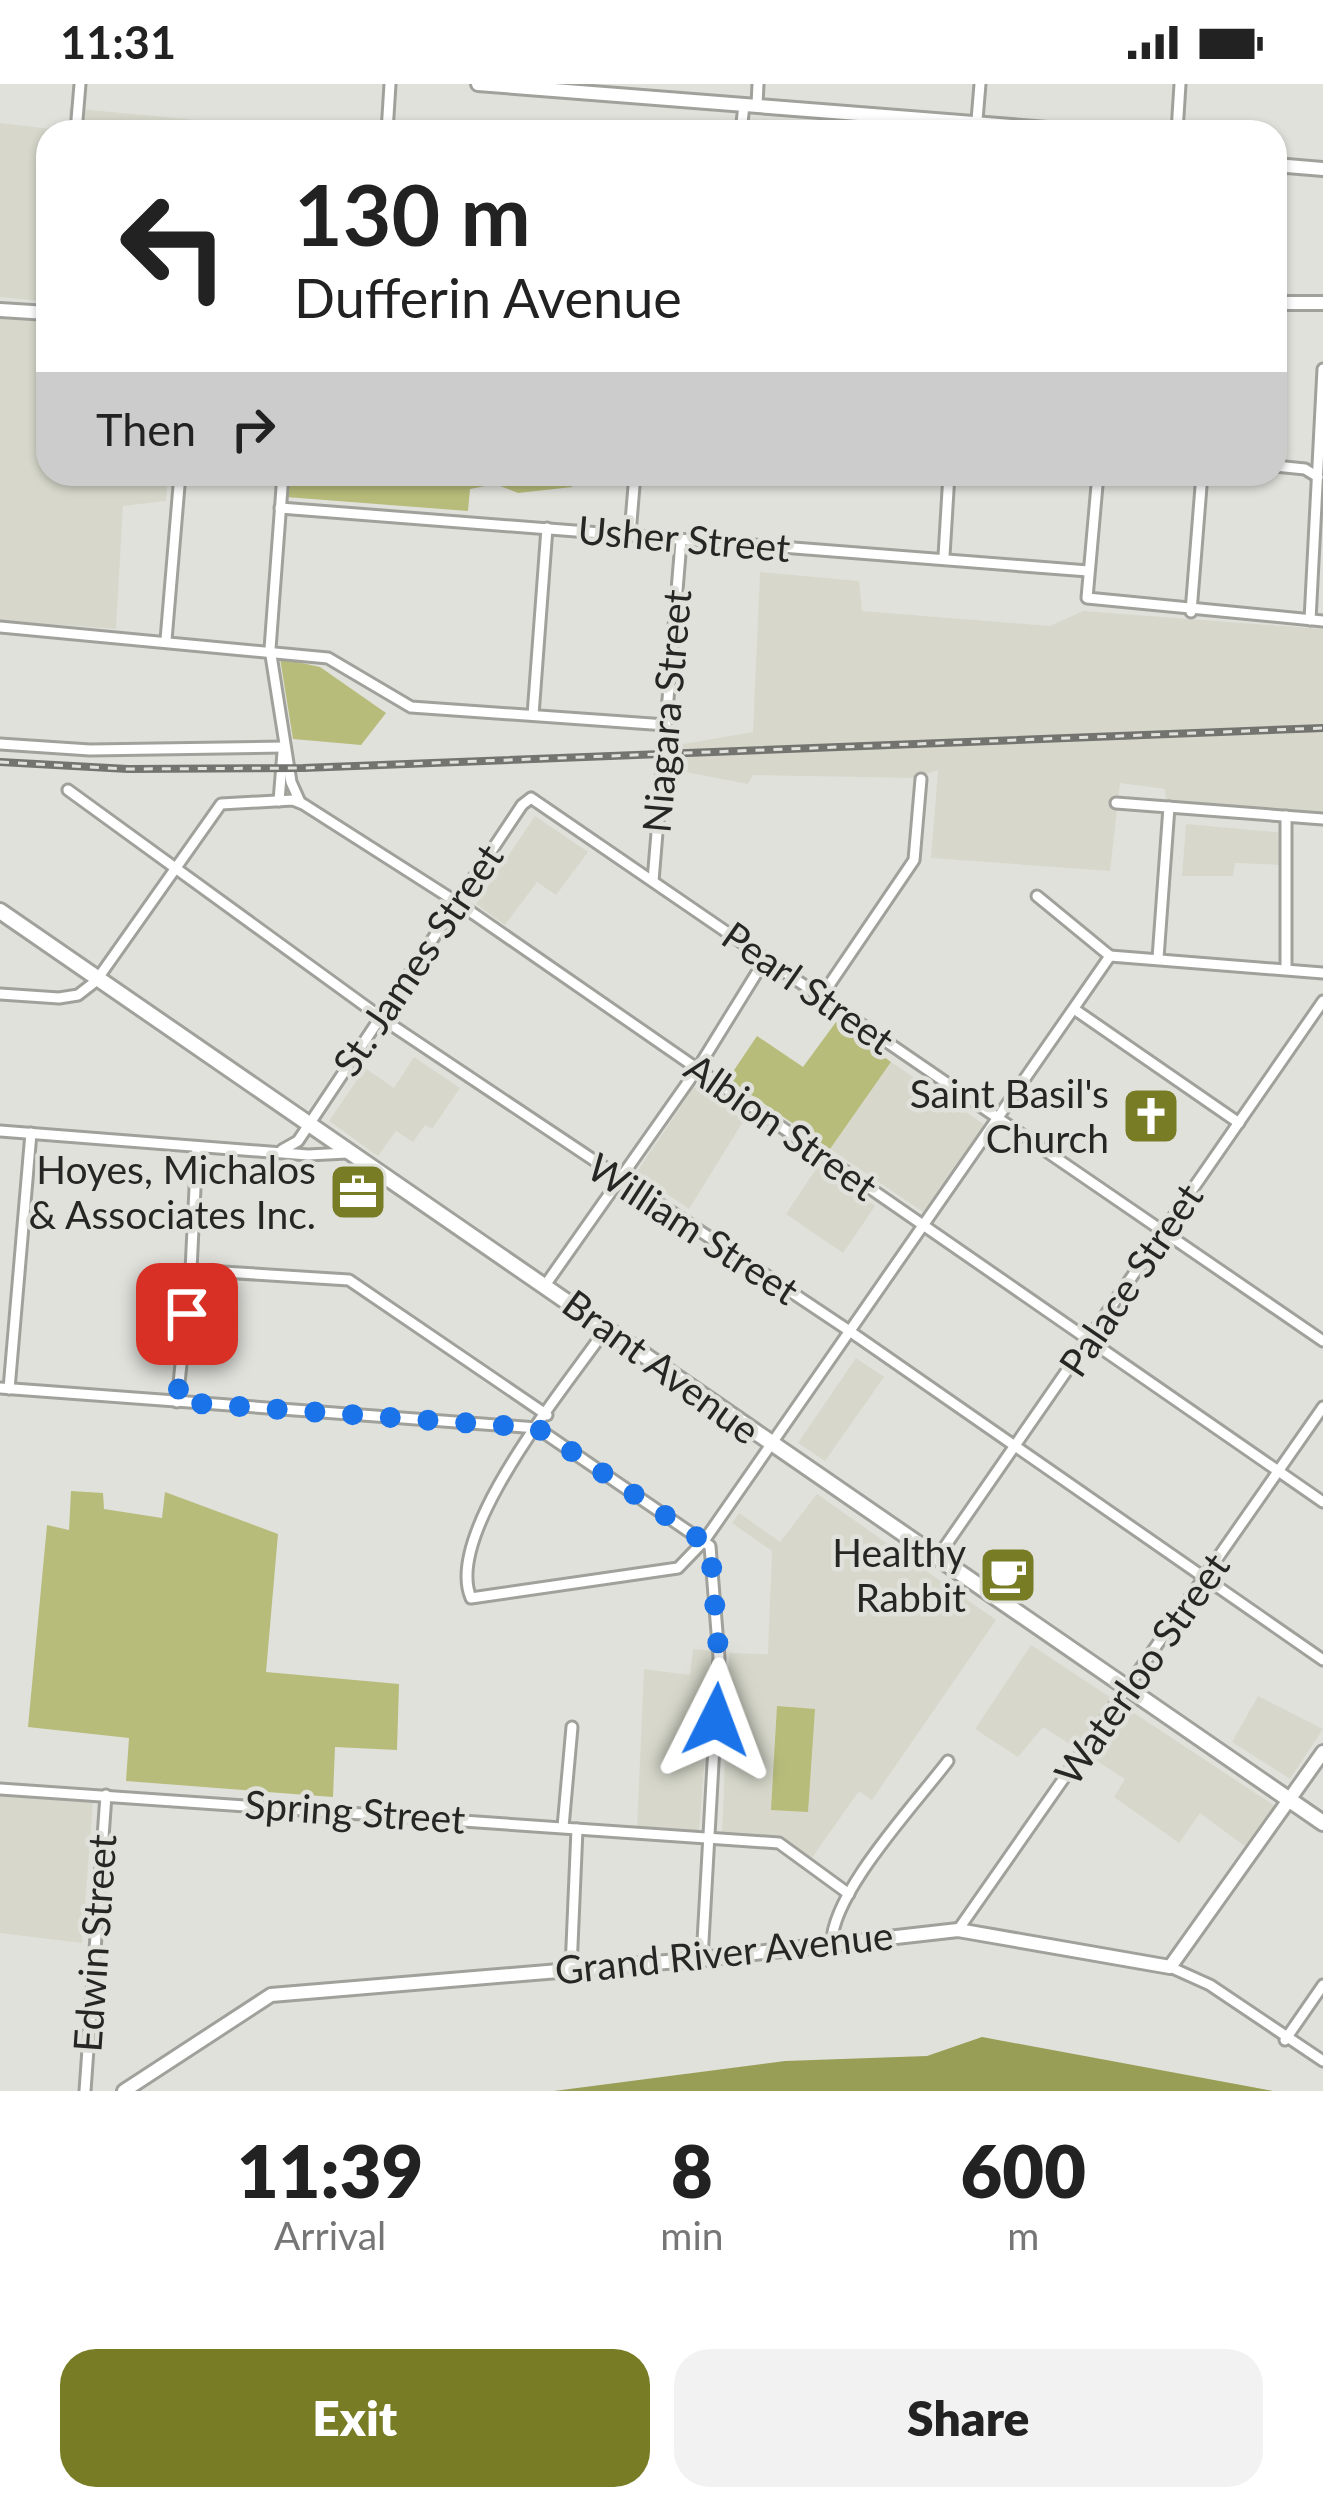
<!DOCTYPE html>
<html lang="en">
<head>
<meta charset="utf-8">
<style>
  :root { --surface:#fff; --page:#f2f2f2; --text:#222; --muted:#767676; --accent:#777c25 }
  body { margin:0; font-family:Lato,sans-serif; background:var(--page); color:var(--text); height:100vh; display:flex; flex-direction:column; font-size:45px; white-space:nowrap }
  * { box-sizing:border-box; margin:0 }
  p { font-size:39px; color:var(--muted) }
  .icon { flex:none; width:66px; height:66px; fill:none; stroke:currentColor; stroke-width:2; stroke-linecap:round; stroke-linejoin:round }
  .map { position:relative; height:2007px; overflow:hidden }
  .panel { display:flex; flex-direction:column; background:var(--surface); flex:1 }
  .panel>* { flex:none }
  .banner { position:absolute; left:36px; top:36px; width:1251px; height:366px; border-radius:36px; box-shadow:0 3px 9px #0004; background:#fff; color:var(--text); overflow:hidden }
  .pin { position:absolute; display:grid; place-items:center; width:102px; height:102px; color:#fff; margin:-51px; border-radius:24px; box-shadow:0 6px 18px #0006 }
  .me { position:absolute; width:132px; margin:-66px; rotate:3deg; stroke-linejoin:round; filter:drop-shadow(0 0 9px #0008) }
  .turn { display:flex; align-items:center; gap:42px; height:252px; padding:0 60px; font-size:54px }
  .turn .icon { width:156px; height:156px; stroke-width:2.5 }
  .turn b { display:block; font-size:84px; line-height:102px }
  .then { display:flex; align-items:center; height:114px; padding:0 60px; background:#0003; gap:24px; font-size:45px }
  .eta { display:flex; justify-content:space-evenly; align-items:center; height:204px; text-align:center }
  .eta b { font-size:72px; font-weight:800; line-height:84px }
  .button { display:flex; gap:24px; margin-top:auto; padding:24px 60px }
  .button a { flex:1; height:138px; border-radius:36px; background:var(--accent); color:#fff; font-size:48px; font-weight:800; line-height:138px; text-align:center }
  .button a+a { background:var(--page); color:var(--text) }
  .status { display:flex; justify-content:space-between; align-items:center; height:84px; padding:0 60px; background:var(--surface); direction:ltr }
  .status svg { height:33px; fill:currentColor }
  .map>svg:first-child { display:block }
</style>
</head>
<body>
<div class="status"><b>11:31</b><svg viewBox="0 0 49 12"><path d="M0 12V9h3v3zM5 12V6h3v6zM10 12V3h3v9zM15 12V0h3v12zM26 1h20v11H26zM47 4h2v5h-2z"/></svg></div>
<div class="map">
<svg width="1323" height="2007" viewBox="0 0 1323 2007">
  <rect width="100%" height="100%" fill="#e1e1dc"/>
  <g fill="#d7d8cb">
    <polygon points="69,24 249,41 248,48 48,48 48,218 0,213 0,39 69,47"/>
    <polygon points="0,234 48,238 48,390 168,390 166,417 123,422 116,545 0,536"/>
    <polygon points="760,488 859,497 862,527 1050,542 1083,527 1323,545 1323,729 1166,717 1165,705 1120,699 1110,787 931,774 938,686 914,694 753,691 748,700 670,685 672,662 753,648"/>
    <polygon points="535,732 588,768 556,811 537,798 505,841 476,820"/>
    <polygon points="1186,740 1285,749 1282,781 1235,779 1233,792 1182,792"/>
    <polygon points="414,973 460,1004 432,1045 425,1041 413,1058 396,1047 378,1072 329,1037 365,984 394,1004"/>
    <polygon points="891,978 985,1041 923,1128 830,1065"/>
    <polygon points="694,1003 744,1036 689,1125 636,1089"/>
    <polygon points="818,1082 875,1122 843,1169 786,1130"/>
    <polygon points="856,1274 884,1293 825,1377 798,1359"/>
    <polygon points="817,1410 996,1536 872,1716 859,1707 809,1778 775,1756 722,1752 729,1569 768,1570 772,1467 732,1439 739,1429 780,1458"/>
    <polygon points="1031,1561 1275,1722 1246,1763 1200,1729 1179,1759 1114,1713 1125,1695 1043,1643 1018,1673 975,1645"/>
    <polygon points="693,1565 713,1567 699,1748 637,1744 644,1585 690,1591"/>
    <polygon points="1258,1612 1323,1645 1290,1695 1232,1658"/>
    <polygon points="0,1712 93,1719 82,1859 0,1849"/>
  </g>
  <g fill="#b7bc7a">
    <polygon points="288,390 575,390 572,403 518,409 495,400 470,405 468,427 286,413"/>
    <polygon points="280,574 320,583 386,629 361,661 293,655"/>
    <polygon points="836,938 891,978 830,1065 728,995 757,952 803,983"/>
    <polygon points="71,1407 103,1409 104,1425 162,1434 165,1408 278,1450 266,1588 399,1600 397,1666 335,1663 333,1713 126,1697 129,1654 28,1643 47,1441 69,1446"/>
    <polygon points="777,1622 815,1625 808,1728 771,1726"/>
  </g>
  <polygon fill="#999e57" points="982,1953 1273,2007 554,2007 785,1977 927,1972"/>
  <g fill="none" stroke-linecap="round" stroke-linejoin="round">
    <g stroke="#a1a19c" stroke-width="15">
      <g id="minor">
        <polyline points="757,21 758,0"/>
        <polyline points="76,48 80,0"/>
        <polyline points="387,48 390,0"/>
        <polyline points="741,48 744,21"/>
        <polyline points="976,48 980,0"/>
        <polyline points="1177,48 1180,0"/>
        <polyline points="1275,382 1305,385 1318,393"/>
        <polyline points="283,390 270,565 291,698 300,718"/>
        <polyline points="1098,390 1087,514 1323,537"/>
        <polyline points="280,424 1088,487"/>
        <polyline points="630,450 635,390"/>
        <polyline points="944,472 949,390"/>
        <polyline points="1191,528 1202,390"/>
        <polyline points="1310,536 1323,285"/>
        <polyline points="0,543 328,574 411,623 666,641"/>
        <polyline points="166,556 180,390"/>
        <polyline points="533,631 547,444"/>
        <polyline points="0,660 90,666 284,663"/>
        <polyline points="68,706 390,940 848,1246 1323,1576"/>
        <polyline points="279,717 283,668"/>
        <polyline points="1116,719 1323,735"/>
        <polyline points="653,797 681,458"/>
        <polyline points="1037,812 1110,872"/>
        <polyline points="1110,872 1323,889"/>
        <polyline points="1158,874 1169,723"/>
        <polyline points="1286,885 1286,732"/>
        <polyline points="0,910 59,914 78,911 96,897 221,720 293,716 303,720 458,819 1323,1418"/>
        <polyline points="821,913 914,776 921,695"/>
        <polyline points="1074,925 1239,1039"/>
        <polyline points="0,1047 308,1071 347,1069"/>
        <polyline points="282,1066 298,1057 522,721 531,714 1323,1257"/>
        <polyline points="191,1186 349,1196 547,1331"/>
        <polyline points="546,1200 698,984 766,874"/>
        <path d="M 605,1246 C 568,1300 443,1449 471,1514 L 678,1484 L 704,1457 L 1110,872"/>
        <polyline points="0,1304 537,1344 710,1462 719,1573 702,1875"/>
        <polyline points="9,1305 31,1049"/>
        <polyline points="177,1318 191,1186 197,1063"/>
        <polyline points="937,1474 1323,917"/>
        <polyline points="0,1705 779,1759 849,1810"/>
        <polyline points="563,1743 572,1643"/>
        <polyline points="958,1846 1323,1323"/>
        <path d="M 832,1861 C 829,1812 917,1718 948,1677"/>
        <polyline points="1170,1883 1210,1901 1323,1977"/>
        <polyline points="571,1885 577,1745"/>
        <polyline points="1285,1956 1323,1901"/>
        <polyline points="85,2007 106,1711"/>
      </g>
    </g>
    <g stroke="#a1a19c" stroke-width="18">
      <g id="tertiary">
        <polyline points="478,0 1087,48"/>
        <polyline points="1275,81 1323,85"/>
        <polyline points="1275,219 1323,219"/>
        <polyline points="0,226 48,229"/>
        <polyline points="124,2007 271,1911 702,1875 958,1846 1170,1883 1323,1668"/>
      </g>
    </g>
    <g stroke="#a1a19c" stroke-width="20">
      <polyline id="secondary" points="0,827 1323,1739"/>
    </g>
    <use href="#minor" stroke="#fff" stroke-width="9"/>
    <use href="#tertiary" stroke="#fff" stroke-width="12"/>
    <use href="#secondary" stroke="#fff" stroke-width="14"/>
    <g stroke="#737370" stroke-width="8">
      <polyline id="rail" points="0,678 128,685 303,684 1323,644"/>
    </g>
    <use href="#rail" stroke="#e1e1dc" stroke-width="3" stroke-dasharray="9" stroke-linecap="butt"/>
  </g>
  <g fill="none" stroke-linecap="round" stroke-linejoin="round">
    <polyline stroke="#1a73e8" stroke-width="21" stroke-dasharray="0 37.8" points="187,1230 177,1318 537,1344 710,1462 719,1573 716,1636"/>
  </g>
  <defs>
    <g id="church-square" transform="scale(3)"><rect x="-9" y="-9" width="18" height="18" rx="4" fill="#777c25" stroke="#e1e1dc"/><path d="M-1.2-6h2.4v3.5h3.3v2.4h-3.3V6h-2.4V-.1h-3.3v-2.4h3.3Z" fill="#fff"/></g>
    <g id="office-square" transform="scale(3)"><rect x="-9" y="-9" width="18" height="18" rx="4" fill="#777c25" stroke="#e1e1dc"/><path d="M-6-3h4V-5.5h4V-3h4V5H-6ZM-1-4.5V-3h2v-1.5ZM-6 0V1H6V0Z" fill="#fff"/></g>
    <g id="cafe-square" transform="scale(3)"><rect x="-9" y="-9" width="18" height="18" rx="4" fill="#777c25" stroke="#e1e1dc"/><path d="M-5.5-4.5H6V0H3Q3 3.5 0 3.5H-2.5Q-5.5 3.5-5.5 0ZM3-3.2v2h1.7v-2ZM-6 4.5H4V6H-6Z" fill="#fff"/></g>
  </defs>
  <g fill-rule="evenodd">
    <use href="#church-square" x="1151" y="1032"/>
    <use href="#office-square" x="358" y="1108"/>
    <use href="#cafe-square" x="1008" y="1491"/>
  </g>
  <g text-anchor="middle" stroke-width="9" stroke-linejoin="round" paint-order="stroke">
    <g font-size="39" fill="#262624" stroke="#e1e1dc">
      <text transform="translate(684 455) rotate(5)" y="14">Usher Street</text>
      <text transform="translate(667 627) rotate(-85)" y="14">Niagara Street</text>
      <text transform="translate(418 876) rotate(-56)" y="14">St. James Street</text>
      <text transform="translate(808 904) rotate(35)" y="14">Pearl Street</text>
      <text transform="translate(781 1043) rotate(35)" y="14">Albion Street</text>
      <text transform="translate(693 1145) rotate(33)" y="14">William Street</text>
      <text transform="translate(1131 1196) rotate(-56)" y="14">Palace Street</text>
      <text transform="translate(661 1283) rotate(36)" y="14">Brant Avenue</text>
      <text transform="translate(1142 1585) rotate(-55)" y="14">Waterloo Street</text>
      <text transform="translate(355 1728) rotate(4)" y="14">Spring Street</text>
      <text transform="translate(95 1859) rotate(-86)" y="14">Edwin Street</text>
      <text transform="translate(724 1869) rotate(-6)" y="14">Grand River Avenue</text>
    </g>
    <g font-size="39" fill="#262624" stroke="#e1e1dc" text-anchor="end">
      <text x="1109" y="1024">Saint Basil's<tspan x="1109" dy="45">Church</tspan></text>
      <text x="316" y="1100">Hoyes, Michalos<tspan x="316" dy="45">&amp; Associates Inc.</tspan></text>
      <text x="966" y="1483">Healthy<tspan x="966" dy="45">Rabbit</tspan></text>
    </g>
  </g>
</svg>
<div class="pin" style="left:187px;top:1230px;background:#d93025"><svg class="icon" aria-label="arrive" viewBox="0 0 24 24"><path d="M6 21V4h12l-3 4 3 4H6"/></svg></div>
<svg class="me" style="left:716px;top:1636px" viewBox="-20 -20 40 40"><path d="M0-17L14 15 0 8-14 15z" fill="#1a73e8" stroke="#fff" stroke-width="4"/></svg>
<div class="banner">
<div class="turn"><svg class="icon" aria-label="left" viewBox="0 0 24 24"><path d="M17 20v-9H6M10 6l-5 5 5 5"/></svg><div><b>130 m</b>Dufferin Avenue</div></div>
<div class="then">Then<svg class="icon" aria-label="right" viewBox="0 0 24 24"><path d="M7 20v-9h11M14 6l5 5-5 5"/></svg></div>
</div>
</div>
<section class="panel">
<div class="eta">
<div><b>11:39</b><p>Arrival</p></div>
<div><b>8</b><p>min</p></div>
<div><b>600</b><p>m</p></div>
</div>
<div class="button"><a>Exit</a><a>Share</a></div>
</section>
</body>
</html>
